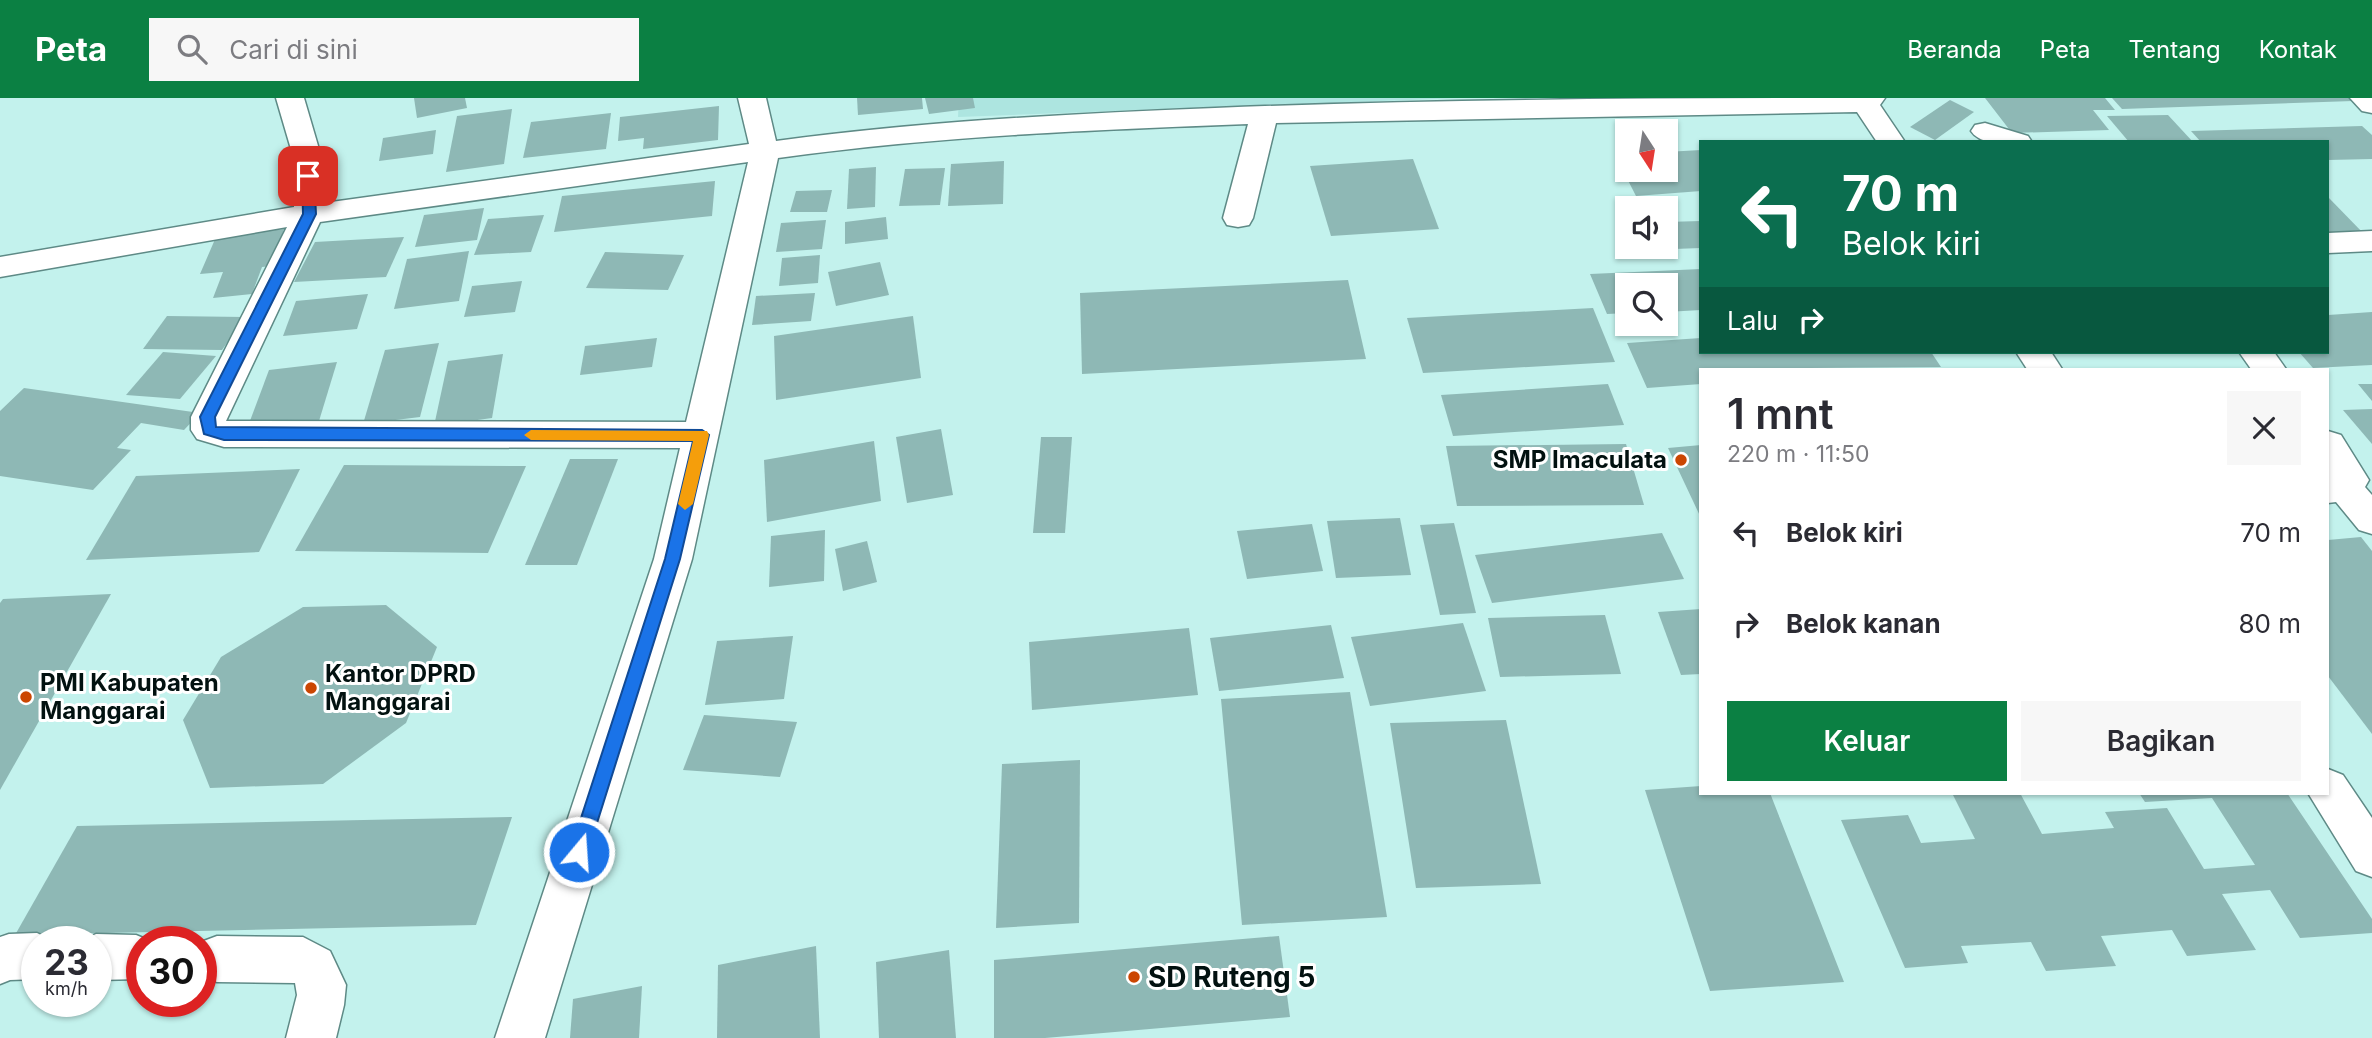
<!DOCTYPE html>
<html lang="id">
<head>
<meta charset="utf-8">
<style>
  :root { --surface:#fff; --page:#f7f7f7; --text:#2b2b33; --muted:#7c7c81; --accent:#0b8043 }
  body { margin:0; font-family:Inter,sans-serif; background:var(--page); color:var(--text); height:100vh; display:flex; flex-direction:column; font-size:26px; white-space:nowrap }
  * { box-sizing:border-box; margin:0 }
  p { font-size:23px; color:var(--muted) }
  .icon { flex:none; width:38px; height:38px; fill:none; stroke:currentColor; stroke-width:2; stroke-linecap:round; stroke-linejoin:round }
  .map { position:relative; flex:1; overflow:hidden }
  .drawer { position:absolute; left:1699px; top:270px; width:630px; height:427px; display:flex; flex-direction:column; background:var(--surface); border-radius:0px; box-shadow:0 2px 5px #0004 }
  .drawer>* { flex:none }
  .top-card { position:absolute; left:1699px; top:42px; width:630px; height:214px; border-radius:0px; box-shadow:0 2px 5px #0004; background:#0b6e4f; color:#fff; overflow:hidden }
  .needle { width:46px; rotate:168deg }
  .controls { position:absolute; left:1615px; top:21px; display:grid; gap:14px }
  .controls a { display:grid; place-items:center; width:63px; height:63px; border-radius:0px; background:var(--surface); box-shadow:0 2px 5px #0004; font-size:35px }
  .speed { position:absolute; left:21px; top:828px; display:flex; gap:14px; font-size:35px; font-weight:700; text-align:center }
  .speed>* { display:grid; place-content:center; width:91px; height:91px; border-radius:50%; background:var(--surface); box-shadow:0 2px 5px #0004; line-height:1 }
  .speed small { font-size:18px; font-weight:400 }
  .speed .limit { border:10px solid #d22; background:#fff; color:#111 }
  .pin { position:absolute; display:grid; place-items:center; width:60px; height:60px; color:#fff; margin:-30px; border-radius:14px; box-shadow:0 4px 10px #0006 }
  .me { position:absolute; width:77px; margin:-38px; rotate:18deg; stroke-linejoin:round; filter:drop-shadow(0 0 5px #0008) }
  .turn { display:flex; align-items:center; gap:24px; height:147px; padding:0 28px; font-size:32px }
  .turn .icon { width:91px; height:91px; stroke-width:2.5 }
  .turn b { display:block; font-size:49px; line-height:60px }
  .then { display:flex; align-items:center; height:66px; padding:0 28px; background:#0003; gap:14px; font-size:26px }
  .round { display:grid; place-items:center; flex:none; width:74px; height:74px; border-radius:0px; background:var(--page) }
  .summary { display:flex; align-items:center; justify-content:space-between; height:119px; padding:0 28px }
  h1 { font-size:42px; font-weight:600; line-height:52px }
  .button { display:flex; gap:14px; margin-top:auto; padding:14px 28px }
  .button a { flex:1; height:80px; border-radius:0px; background:var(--accent); color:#fff; font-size:28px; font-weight:600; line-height:80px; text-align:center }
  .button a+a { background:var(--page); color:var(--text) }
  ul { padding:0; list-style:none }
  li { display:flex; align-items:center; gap:21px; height:91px; padding:0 28px }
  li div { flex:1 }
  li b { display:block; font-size:26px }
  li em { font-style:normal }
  header { display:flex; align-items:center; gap:42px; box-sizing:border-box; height:98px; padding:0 35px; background:var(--accent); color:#fff }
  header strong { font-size:33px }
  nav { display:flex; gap:38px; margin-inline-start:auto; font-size:24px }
  .search { width:490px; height:63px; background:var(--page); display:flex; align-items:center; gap:18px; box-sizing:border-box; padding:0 24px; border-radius:0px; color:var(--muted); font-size:26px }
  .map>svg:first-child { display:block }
</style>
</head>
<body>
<header>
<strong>Peta</strong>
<div class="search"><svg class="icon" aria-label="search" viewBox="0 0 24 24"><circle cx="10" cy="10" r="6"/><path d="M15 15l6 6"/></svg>Cari di sini</div>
<nav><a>Beranda</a><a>Peta</a><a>Tentang</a><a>Kontak</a></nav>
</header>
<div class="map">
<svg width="2372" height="940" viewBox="0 0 2372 940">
  <rect width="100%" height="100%" fill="#c3f2ed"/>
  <polygon fill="#ade5e0" points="959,0 1460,0 958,19"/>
  <g fill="#8eb8b5">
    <polygon points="414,0 465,0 467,10 417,20"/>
    <polygon points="857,0 922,0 923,11 858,17"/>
    <polygon points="925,0 973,0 975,10 929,16"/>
    <polygon points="1985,0 2105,0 2115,12 2093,12 2109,32 2012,35"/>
    <polygon points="2112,0 2350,0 2353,3 2122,11"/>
    <polygon points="1950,2 1974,14 1935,42 1910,29"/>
    <polygon points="719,8 718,42 643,51 644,40 618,43 620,19"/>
    <polygon points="512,11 504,66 446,74 457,18"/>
    <polygon points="611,15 606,51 523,60 531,24"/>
    <polygon points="2168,17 2193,44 2129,44 2107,18"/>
    <polygon points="2362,28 2372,37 2372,61 2328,62 2328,44 2201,44 2191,33"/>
    <polygon points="436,32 433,56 379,63 383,40"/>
    <polygon points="1701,52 1701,93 1636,98 1615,57 1628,56 1628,72 1666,72 1666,54"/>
    <polygon points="1413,61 1439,131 1331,138 1310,68"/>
    <polygon points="1004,63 1003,106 948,108 951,66"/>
    <polygon points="876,69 875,109 847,111 849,71"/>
    <polygon points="945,70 940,107 899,108 905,71"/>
    <polygon points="715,83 712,118 554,134 562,98"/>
    <polygon points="832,92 827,114 790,114 796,93"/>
    <polygon points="2328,99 2365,137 2328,138"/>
    <polygon points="484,110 477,142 415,149 424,117"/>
    <polygon points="544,117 531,154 474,157 488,121"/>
    <polygon points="886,119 888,141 845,146 845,124"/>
    <polygon points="826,122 822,151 776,154 781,125"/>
    <polygon points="1701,123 1701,150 1674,151 1666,124"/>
    <polygon points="284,131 271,168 262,169 252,196 213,200 223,174 200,176 216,139"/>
    <polygon points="404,139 386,179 294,184 315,144"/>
    <polygon points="469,153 459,203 394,211 407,161"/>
    <polygon points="605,154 684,157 668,192 586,190"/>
    <polygon points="820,157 818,185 779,188 782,160"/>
    <polygon points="880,164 889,197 836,208 828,174"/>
    <polygon points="1701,171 1701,212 1666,214 1666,187 1628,187 1628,215 1607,216 1590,176"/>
    <polygon points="1348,182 1366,261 1082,276 1080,195"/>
    <polygon points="522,183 515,214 464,219 472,188"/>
    <polygon points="815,195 811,223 752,227 756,198"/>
    <polygon points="368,196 357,231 283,238 296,203"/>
    <polygon points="1593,210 1615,264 1423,275 1407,220"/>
    <polygon points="2372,214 2372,267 2313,270 2299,254 2328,254 2328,217"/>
    <polygon points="167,218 245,219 222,252 143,251"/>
    <polygon points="913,218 921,280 776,302 774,238"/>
    <polygon points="657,240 652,269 580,277 585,248"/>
    <polygon points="1701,240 1701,254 1931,254 1941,269 1701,271 1701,286 1647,290 1627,245"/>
    <polygon points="439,245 420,319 363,326 385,252"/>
    <polygon points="163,254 216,258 180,301 126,297"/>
    <polygon points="503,256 492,320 434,328 448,263"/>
    <polygon points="337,264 319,323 247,331 269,272"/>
    <polygon points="1608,286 1624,327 1453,338 1441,297"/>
    <polygon points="2358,286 2372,286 2372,303"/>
    <polygon points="24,290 200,315 184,332 141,325 117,350 131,352 93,392 0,378 0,313"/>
    <polygon points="2372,311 2372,346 2343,312"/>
    <polygon points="941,331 953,397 907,405 896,339"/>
    <polygon points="1041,339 1072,339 1065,435 1033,435"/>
    <polygon points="874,343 881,403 767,424 764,362"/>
    <polygon points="1626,346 1644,407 1457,408 1446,348"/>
    <polygon points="1701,347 1701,420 1668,350"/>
    <polygon points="570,361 618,361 577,467 525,467"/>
    <polygon points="344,367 526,368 488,455 295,453"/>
    <polygon points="300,371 259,454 86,462 136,378"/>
    <polygon points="1400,420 1411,477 1336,480 1327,423"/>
    <polygon points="1454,425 1476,515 1440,517 1420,427"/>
    <polygon points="1312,426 1323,473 1247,481 1237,433"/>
    <polygon points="825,432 824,483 769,489 771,438"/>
    <polygon points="1662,435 1684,481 1492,505 1475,457"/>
    <polygon points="2361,439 2372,453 2372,636 2328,578 2328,442"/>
    <polygon points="867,443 877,484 843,493 835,451"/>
    <polygon points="111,496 0,692 0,505 3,501"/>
    <polygon points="386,507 437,549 406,625 323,686 210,690 183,622 221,559 303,509"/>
    <polygon points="1701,511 1701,576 1681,577 1658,514"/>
    <polygon points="1605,517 1621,576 1500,579 1488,520"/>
    <polygon points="1463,525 1486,593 1370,608 1351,539"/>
    <polygon points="1331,527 1344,580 1219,593 1210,540"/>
    <polygon points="1189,530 1198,597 1032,612 1029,544"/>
    <polygon points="793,538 784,601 705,607 717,543"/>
    <polygon points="1350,594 1387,819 1242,827 1221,601"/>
    <polygon points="704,617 797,624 780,679 683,672"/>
    <polygon points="1506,622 1541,786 1416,790 1390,625"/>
    <polygon points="1080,662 1079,825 996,830 1002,666"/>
    <polygon points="1701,688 1701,695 1770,695 1844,884 1710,893 1645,692"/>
    <polygon points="1952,695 2020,695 2042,736 2114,730 2105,714 2167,710 2204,771 2255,767 2212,700 2145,704 2139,695 2287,695 2372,821 2372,835 2300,840 2270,792 2222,796 2256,852 2187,858 2172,832 2101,838 2116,868 2046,873 2031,844 1961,848 1968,865 1905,870 1841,722 1908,717 1921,745 1975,741"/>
    <polygon points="512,719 476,827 15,837 77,728"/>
    <polygon points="1279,838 1290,919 1045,940 994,940 994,862"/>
    <polygon points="816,848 820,940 717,940 718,867"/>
    <polygon points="949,852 956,940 879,940 876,864"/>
    <polygon points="642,888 639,940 570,940 573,901"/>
  </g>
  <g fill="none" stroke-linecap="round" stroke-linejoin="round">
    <g stroke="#5e8a86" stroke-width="3">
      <g id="minor">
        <path d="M 276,0 L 304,0 L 321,58 L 324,105 L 749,46 L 738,0 L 766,0 L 776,43 C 923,23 1068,16 1215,10 C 1438,1 1662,0 1885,0 L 1880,7 L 1905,44 L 1877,44 L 1857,14 L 1276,25 L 1253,120 L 1249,127 L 1238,129 L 1227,127 L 1223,120 L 1248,26 C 1090,32 935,38 778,60 L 692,461 L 545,940 L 495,940 L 654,461 L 680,350 L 224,349 L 197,341 L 191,332 L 191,319 L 287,129 L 0,179 L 0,159 L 294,109 L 293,58 ZM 748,64 L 686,324 L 226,323 L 320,124 Z"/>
        <polygon points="2350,0 2372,0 2372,15 2362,13"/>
        <path d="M 1985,25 L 2028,38 L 2032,44 C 2014,44 1982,50 1971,33 L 1975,27 Z"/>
        <polygon points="2372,133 2372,153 2328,155 2328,135"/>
        <polygon points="2016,254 2051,254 2062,271 2027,271"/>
        <polygon points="2239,254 2274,254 2286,271 2251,271"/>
        <polygon points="2328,333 2341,337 2369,382 2365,389 2372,397 2372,436 2359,432 2336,404 2328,405"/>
        <polygon points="2328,671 2343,677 2372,720 2372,779 2356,773 2308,695 2328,695"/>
        <polygon points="37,835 55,844 37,844 37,881 10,882 0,886 0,839 9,836"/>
        <polygon points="96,836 136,837 153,844 142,844 142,881 96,882 96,844 79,844"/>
        <polygon points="217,838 303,839 330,853 346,887 344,907 336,940 286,940 297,897 295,885 217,884 201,878 201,844"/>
      </g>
    </g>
    <use href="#minor" fill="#fff" fill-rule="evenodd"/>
  </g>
  <polygon fill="#1a73e8" stroke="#114b97" stroke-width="2" points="308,74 314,78 316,116 215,319 216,329 702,332 709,337 680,461 586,760 579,762 573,760 570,754 665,461 693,343 224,342 204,336 200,319 303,116 302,78"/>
  <polygon fill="#f59e0b" points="531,332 707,333 709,337 693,406 685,412 678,406 693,343 531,342 524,337"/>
  <g fill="#cb4602" stroke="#fff" stroke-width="2.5">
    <circle cx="1681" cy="362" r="7"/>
    <circle cx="311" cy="590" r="7"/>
    <circle cx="26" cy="599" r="7"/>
    <circle cx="1134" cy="879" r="7"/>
  </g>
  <g text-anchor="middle" stroke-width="6" stroke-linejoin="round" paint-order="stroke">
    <g font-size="24" font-weight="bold" fill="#021110" stroke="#fff" text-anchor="start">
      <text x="1667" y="370" text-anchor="end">SMP Imaculata</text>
      <text x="325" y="584">Kantor DPRD<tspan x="325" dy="28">Manggarai</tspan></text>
      <text x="40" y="593">PMI Kabupaten<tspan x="40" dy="28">Manggarai</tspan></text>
    </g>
    <g font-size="28" font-weight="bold" fill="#021110" stroke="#fff" text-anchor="start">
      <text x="1148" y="889">SD Ruteng 5</text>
    </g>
  </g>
</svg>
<div class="controls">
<a><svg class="needle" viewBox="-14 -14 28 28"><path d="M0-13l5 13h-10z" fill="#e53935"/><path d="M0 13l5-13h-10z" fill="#7c7c81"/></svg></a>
<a><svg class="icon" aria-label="sound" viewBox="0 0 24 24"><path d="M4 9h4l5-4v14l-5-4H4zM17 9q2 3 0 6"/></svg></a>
<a><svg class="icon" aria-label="search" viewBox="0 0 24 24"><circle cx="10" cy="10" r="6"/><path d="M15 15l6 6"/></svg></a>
</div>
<div class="speed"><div>23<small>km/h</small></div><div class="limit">30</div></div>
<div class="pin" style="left:308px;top:78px;background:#d93025"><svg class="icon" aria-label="arrive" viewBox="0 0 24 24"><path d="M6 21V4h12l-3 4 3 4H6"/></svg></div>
<svg class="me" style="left:579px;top:754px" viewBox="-20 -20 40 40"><circle r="17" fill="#1a73e8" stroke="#fff" stroke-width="3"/><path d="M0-11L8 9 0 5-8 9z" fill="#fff"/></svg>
<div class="top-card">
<div class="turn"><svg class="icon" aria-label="left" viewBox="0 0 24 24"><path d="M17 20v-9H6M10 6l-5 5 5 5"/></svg><div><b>70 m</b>Belok kiri</div></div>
<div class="then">Lalu<svg class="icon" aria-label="right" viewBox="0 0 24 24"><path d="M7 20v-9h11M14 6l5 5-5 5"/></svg></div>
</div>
<section class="drawer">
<div class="summary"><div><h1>1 mnt</h1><p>220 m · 11:50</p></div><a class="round"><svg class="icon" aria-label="close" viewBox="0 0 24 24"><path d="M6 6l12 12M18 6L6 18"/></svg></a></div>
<ul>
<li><svg class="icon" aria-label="left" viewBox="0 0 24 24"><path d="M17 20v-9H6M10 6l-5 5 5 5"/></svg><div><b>Belok kiri</b></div><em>70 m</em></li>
<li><svg class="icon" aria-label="right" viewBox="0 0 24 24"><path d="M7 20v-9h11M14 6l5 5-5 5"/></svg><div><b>Belok kanan</b></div><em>80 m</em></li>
</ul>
<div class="button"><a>Keluar</a><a>Bagikan</a></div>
</section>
</div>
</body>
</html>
